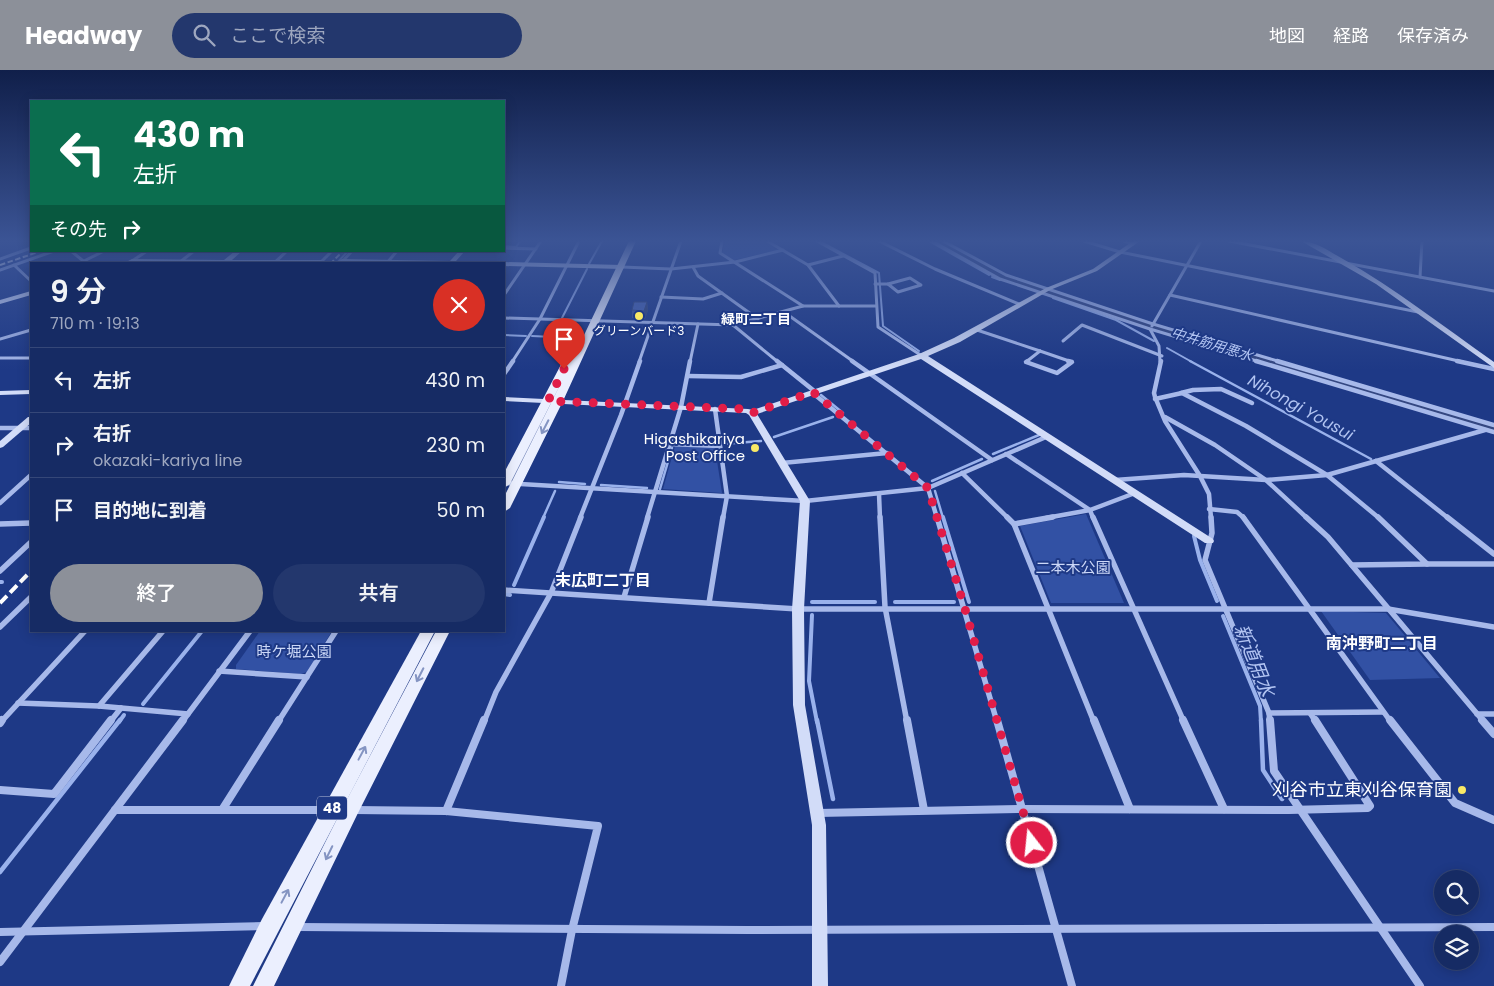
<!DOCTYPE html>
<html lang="ja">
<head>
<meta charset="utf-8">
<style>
  :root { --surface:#162b64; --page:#23376d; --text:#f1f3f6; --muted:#9ea7bf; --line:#354778; --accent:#8c9099 }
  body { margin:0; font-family:Poppins,"Noto Sans JP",sans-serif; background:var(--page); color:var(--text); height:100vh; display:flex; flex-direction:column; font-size:19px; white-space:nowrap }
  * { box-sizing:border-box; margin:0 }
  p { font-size:16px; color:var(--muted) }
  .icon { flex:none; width:28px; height:28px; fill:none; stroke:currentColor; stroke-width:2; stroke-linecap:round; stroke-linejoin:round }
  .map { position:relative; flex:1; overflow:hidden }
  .side { position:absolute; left:30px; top:192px; width:475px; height:370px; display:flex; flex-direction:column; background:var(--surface); border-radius:0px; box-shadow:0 2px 12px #0003,0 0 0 1px var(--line) }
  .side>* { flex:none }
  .banner { position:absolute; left:30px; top:30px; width:475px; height:152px; border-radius:0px; box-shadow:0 2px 12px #0003,0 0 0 1px var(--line); background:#0b6e4f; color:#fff; overflow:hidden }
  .tools { position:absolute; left:1434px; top:800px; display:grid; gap:10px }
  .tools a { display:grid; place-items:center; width:45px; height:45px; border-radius:50%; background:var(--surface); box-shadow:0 2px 12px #0003,0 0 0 1px var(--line); font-size:25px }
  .pin { position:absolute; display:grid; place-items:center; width:42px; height:42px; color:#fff; margin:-51px -21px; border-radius:50% 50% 50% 0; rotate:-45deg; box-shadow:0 0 5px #0007 }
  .pin .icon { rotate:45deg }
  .me { position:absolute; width:55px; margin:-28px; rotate:344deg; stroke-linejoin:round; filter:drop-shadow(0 0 4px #0008) }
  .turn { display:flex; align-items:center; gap:18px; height:105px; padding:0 20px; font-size:22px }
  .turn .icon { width:65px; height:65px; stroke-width:2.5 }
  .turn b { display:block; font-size:35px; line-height:42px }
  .then { display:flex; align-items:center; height:48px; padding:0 20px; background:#0003; gap:10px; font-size:19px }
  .round { display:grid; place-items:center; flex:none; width:52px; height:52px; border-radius:26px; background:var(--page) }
  .overview { display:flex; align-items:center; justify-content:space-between; height:85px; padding:0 20px }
  h1 { font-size:30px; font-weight:600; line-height:38px }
  .cta { display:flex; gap:10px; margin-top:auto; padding:10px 20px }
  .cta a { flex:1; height:58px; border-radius:30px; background:var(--accent); color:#fff; font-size:20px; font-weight:600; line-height:58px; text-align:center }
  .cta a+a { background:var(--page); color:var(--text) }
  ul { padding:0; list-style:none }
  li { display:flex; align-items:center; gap:15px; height:65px; padding:0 20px; border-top:1px solid var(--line) }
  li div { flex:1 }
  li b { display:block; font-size:19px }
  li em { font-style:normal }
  header { display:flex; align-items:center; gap:30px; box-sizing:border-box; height:70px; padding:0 25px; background:var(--accent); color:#fff }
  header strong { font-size:24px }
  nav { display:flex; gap:28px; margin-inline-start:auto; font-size:18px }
  .search { width:350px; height:45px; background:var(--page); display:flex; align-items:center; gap:12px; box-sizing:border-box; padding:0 18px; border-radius:28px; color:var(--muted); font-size:19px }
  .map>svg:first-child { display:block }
</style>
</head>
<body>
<header>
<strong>Headway</strong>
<div class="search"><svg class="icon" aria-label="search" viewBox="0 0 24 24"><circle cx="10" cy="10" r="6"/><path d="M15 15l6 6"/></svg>ここで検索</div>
<nav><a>地図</a><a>経路</a><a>保存済み</a></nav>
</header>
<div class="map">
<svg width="1494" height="916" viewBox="0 0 1494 916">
  <rect width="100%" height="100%" fill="#1e3986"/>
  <g fill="#3251a4">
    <polygon points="725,171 764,171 778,180 734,190 722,183"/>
    <polygon points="675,376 715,378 722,423 663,419"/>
    <polygon points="1086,444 1124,533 1051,533 1020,456"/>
    <polygon points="1321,541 1386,543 1440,608 1370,610"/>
    <polygon points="260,561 332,561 307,602 301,604 236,599 236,595"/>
  </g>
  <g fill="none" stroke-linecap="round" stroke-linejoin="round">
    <g stroke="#9ab2ec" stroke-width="2">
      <polyline points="929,171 989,205"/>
      <polyline points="821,172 879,203 883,256 919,281"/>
      <polyline points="504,176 516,177 520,171"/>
      <polyline points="336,194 348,181"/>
      <polyline points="589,194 602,171"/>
      <polyline points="992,207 1000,210"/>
      <polyline points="1053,228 1116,250 1154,271"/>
      <polyline points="562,248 587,199"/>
      <polyline points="504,265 526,266"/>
      <polyline points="532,266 553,267 560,251"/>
      <polyline points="1167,278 1192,292"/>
    </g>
    <g stroke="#9ab2ec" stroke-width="2.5">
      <polyline points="1190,291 1371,389"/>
      <polyline points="821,325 843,343"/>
      <polyline points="774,367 833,347"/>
      <polyline points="674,372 699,373"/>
      <polyline points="723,374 761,371"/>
      <polyline points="993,384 1039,365"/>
      <polyline points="932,411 982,389"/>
      <polyline points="559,412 585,414"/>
      <polyline points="601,415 647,418"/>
      <polyline points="660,419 672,378"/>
      <polyline points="935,421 943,448"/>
      <polyline points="543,448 555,421"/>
    </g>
    <g stroke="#9ab2ec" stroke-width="4">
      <polyline points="943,447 969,532"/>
      <polyline points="1194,466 1200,490 1217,531"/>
      <polyline points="0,512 2,512"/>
      <polyline points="514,515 544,447"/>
      <polyline points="504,524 510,525"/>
      <polyline points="812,532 875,532"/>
      <polyline points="895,532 954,532"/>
      <polyline points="812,545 809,611 817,652"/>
      <polyline points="1223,546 1260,636 1261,652"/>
      <polyline points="143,634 202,561"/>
      <polyline points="119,652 124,645"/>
    </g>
    <g stroke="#9ab2ec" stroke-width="4.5">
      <polyline points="817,650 833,729"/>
      <polyline points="1261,650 1263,700 1282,729"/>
      <polyline points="0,802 120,650"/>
    </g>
    <polygon fill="#344781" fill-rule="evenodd" points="934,171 942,171 1002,205 1149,254 1494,355 1494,361 1145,256 998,207"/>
    <g stroke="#a7b9ea" stroke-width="3">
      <polyline points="722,171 720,183 803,236"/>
      <polyline points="767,171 808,195 839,236"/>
      <polyline points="817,171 875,203 878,257 922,286"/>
      <polyline points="879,171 935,199 1019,234"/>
      <polyline points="932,171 1000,209 1150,259 1260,292"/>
      <polyline points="943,171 1006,205 1153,254 1281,292"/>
      <polyline points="1084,171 1120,182 1418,242"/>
      <polyline points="1124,171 1133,174"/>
      <polyline points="1229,171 1494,221"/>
      <polyline points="504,178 536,179"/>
      <polyline points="71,181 87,194"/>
      <polyline points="0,189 31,178"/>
      <polyline points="84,191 104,181"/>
      <polyline points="132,191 147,181"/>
      <polyline points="180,192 194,181"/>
      <polyline points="273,194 287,181"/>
      <polyline points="319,194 332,181"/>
      <polyline points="340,194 352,181"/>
      <polyline points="386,194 397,181"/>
      <polyline points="14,195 31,211"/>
      <polyline points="808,195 843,186"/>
      <polyline points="622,197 671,199 735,192 783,180"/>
      <polyline points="693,197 698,206 758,249"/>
      <polyline points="0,200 54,181"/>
      <polyline points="1420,207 1422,171"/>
      <polygon points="910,208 921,215 898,222 888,214"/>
      <polyline points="875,214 888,214"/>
      <polyline points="504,225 541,171"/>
      <polyline points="1170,225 1463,292"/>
      <polyline points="661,227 703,229 722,223"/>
      <polyline points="784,242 854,292"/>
      <polyline points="504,248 733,255 803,236 876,236"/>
      <polyline points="733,255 778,292"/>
      <polyline points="1152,256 1201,171"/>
      <polyline points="1150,259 1159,276 1160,292"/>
      <polyline points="977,260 1040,281"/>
      <polyline points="0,269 31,260"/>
      <polyline points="1063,271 1082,255 1162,286"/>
      <polyline points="1040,281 1072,292"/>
      <polyline points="0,288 31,288"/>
      <polyline points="512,292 540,249 579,171"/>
      <polyline points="639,292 681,171"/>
      <polyline points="690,292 698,254"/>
      <polyline points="1026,292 1040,281"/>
    </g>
    <g stroke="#a7b9ea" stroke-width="4.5">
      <polyline points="777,291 813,320 814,324 928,418 937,448"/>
      <polyline points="852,291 992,390"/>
      <polyline points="1028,291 1026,292 1057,303 1072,292 1068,291"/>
      <polyline points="1161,291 1154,323 1155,327 1165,351 1200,406 1209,424 1211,448"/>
      <polyline points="1256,291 1494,362"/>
      <polyline points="1277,291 1494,355"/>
      <polyline points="1457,291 1494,299"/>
      <polyline points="504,304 513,291"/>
      <polyline points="688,306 741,307 782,295"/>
      <polyline points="1181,323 1193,320 1221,319 1252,333"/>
      <polyline points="1155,329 1182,323 1246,356 1327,405 1379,448"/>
      <polyline points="715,339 727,426 723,448"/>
      <polyline points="1165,347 1215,375 1266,410 1307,448"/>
      <polyline points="0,358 31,358"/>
      <polyline points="669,374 719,376"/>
      <polyline points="1006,384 1090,440 1093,448"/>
      <polyline points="1376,391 1448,448"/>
      <polyline points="782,393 887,383"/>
      <polyline points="962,403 1008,448"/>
      <polyline points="1115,410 1184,405 1266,410 1327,405 1485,360"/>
      <polyline points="504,413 805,431 928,418 1046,367"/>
      <polyline points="879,424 880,448"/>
      <polyline points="0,433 31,405"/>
      <polyline points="1209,439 1237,442 1244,448"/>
      <polyline points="580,448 621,345 640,291"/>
      <polyline points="647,448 681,337 690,291"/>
      <polyline points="1046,448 1090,440 1135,423"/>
    </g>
    <g stroke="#a7b9ea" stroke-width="5.5">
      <polyline points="880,447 885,537 907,652"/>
      <polyline points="937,447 997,652"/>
      <polyline points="1007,447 1014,454 1094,652"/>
      <polyline points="1093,447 1184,652"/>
      <polyline points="1211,447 1212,463 1205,490 1269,643 1270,652"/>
      <polyline points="1243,447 1391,652"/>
      <polyline points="1306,447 1328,467 1484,652"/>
      <polyline points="1447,447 1494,484"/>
      <polyline points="0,454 31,453"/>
      <polyline points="1014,454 1053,447"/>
      <polyline points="1427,494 1494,494"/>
      <polyline points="1352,495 1427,494 1378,447"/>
      <polyline points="0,501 31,472"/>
      <polyline points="504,520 798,539 1388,539 1494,557"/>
      <polyline points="624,527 648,447"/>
      <polyline points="709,533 723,447"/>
      <polyline points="0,557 31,527"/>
      <polyline points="219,601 307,607"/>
      <polyline points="18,633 99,636 188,644"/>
      <polyline points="99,636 163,561"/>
      <polyline points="1269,643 1383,642"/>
      <polyline points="1310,643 1316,652"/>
      <polyline points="1477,644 1494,644"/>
      <polyline points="1,652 85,561"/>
      <polyline points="110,652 121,638"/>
      <polyline points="182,652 250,561"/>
      <polyline points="278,652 336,561"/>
      <polyline points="484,652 496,622 551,523 581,447"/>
    </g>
    <g stroke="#a7b9ea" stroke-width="8">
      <polyline points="279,650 222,740 328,740"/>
      <polyline points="907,650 924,740"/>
      <polyline points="997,650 1072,916"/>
      <polyline points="1094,650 1130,739"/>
      <polyline points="1183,650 1224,739"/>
      <polyline points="1270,650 1274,701 1420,916"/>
      <polyline points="1390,650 1455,733 1494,750"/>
      <polyline points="1482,650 1494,664"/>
      <polyline points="0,653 2,650"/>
      <polyline points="0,720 54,724 111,650"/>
      <polyline points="115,740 222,740"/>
      <polyline points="354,740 446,741 598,756 572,860 561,916"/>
      <polyline points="446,741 484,650"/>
      <polyline points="818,743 1022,739 1289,740 1368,738 1370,736 1315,650"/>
      <polyline points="298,857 747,860 1494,857"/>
      <polyline points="0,862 264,856"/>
      <polyline points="0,892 183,650"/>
    </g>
    <g fill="#d2dcf8" fill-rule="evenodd">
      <polygon points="1133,171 1140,171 1097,201 1050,220 960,272 928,286 1213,469 1214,471 1213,473 1205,473 921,289 757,344 810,431 804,539 805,635 826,755 828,916 812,916 812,755 793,635 792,539 800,431 749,345 746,343 504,331 504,327 748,339 753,340 919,284 954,268 1046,218 1093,199"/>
      <path d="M 1301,171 C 1316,171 1330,182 1343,189 C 1396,219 1444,257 1494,292 L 1494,298 L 1376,214 Z"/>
      <polygon points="235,181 242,181 232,190 321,190 324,192 321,194 122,194 132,189 224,190"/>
      <polygon points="459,181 465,181 456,191 490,192 493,194 342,193 339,191 342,189 450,191"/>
      <polygon points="504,192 622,195 625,197 622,199 504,196 504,194 501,194"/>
      <polygon points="31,221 31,225 0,234 0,230"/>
      <polygon points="31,320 31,324 0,325 0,321"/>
      <polygon points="28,347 31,347 31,353 3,377 0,378 0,371"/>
    </g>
    <g fill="#ebeffe" fill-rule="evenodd">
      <polygon points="629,171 636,171 563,331 510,438 504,442 504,427 563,309 510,414 504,418 504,403 566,285 571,282 575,284"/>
      <polygon points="421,561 435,561 250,916 229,916 262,849"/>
      <polygon points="436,561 450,561 357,745 274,916 253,916 345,733"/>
    </g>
    <g stroke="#fff" stroke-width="2" stroke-dasharray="5.5 2.5" stroke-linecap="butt">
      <polyline points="330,194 343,181"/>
      <polyline points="0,195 41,181"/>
    </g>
    <polyline stroke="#fff" stroke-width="4" stroke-dasharray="10 4.5" stroke-linecap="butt" points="0,533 31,501"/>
  </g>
  <polygon fill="#3d5496" points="647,232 648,240 645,249 632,248 632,240"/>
  <polygon fill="#32457a" points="647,232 648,240 645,249 644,241"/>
  <polygon fill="#4762af" stroke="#32457a" points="634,232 647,232 644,241 632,240"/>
  <defs><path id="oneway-shaft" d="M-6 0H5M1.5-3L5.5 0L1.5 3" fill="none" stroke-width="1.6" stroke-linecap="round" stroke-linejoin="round" transform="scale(1.25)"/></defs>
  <g stroke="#8494c2">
    <use href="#oneway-shaft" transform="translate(545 357) rotate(117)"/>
    <use href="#oneway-shaft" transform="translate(420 605) rotate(117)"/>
    <use href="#oneway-shaft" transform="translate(362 683) rotate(-62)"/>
    <use href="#oneway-shaft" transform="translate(329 783) rotate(116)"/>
    <use href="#oneway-shaft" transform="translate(285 826) rotate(-62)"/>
  </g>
  <linearGradient id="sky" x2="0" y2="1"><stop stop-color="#101f4a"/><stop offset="0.57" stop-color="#3b5495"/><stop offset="1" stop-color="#3b5495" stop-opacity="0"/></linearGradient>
  <rect width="1494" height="300" fill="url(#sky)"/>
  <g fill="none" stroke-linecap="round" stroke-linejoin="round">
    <polyline stroke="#e11d48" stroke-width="9" stroke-dasharray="0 16.2" points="564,299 548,331 744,339 752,343 813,322 928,418 965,539 1032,773"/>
  </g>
  <g fill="#f9e966" stroke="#1e3986" stroke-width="2">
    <circle cx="639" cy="246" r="5"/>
    <circle cx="755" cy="378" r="5"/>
    <circle cx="1462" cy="720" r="5"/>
  </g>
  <g text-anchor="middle" stroke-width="4" stroke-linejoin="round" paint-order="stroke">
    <g font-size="12" fill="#fff" stroke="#1e3986">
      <text x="639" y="265">グリーンバード3</text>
    </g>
    <g font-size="14" font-weight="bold" fill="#fff" stroke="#1e3986">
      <text x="756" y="254">緑町二丁目</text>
    </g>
    <g font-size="14" font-style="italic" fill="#b2c4f2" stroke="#1e3986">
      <text transform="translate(1212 274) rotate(17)" y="5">中井筋用悪水</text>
    </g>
    <rect fill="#1e3986" stroke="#bcc4db" stroke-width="1" x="317" y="726.5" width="30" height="23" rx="4"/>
    <g font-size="14" font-weight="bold" fill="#fff">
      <text x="332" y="743">48</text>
    </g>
    <g font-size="15" fill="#fff" stroke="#1e3986" text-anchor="end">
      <text x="745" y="374">Higashikariya<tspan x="745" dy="17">Post Office</tspan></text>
    </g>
    <g font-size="15" fill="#ccd8f8" stroke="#1e3986">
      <text x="1073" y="503">二本木公園</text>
      <text x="294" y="587">時ケ堀公園</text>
    </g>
    <g font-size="16" font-style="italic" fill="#b2c4f2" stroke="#1e3986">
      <text transform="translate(1301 337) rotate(29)" y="6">Nihongi Yousui</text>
    </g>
    <g font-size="16" font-weight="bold" fill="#fff" stroke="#1e3986">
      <text x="603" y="516">末広町二丁目</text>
      <text x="1382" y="579">南沖野町二丁目</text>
    </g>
    <g font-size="18" fill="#fff" stroke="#1e3986" text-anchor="end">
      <text x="1452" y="726">刈谷市立東刈谷保育園</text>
    </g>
    <g font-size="19" font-style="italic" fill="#b2c4f2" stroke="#1e3986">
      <text transform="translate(1255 590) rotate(68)" y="7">新道用水</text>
    </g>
  </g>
</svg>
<div class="tools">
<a><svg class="icon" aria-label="search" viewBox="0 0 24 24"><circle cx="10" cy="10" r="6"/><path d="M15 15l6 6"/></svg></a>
<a><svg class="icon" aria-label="layers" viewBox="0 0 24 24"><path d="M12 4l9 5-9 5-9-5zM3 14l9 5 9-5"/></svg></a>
</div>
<div class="pin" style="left:564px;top:299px;background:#d93025"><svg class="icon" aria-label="arrive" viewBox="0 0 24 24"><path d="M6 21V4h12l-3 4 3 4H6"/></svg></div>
<svg class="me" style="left:1032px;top:773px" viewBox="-20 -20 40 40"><circle r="17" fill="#e11d48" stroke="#fff" stroke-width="3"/><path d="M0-11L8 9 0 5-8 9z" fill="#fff"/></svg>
<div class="banner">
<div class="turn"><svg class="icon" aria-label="left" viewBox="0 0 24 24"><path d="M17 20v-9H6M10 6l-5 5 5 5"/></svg><div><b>430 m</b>左折</div></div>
<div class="then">その先<svg class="icon" aria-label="right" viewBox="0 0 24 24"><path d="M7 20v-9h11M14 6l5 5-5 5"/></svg></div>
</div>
<section class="side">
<div class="overview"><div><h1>9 分</h1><p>710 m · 19:13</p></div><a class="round" style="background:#d93025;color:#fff"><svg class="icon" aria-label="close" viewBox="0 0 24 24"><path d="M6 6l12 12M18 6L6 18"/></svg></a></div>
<ul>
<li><svg class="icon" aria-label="left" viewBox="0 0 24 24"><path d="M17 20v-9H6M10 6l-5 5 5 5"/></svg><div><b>左折</b></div><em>430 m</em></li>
<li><svg class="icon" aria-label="right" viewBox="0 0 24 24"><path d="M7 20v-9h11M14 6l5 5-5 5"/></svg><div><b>右折</b><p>okazaki-kariya line</p></div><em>230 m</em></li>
<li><svg class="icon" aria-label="arrive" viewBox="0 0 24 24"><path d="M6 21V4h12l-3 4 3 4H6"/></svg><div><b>目的地に到着</b></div><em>50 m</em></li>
</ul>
<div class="cta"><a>終了</a><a>共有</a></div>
</section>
</div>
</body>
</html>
